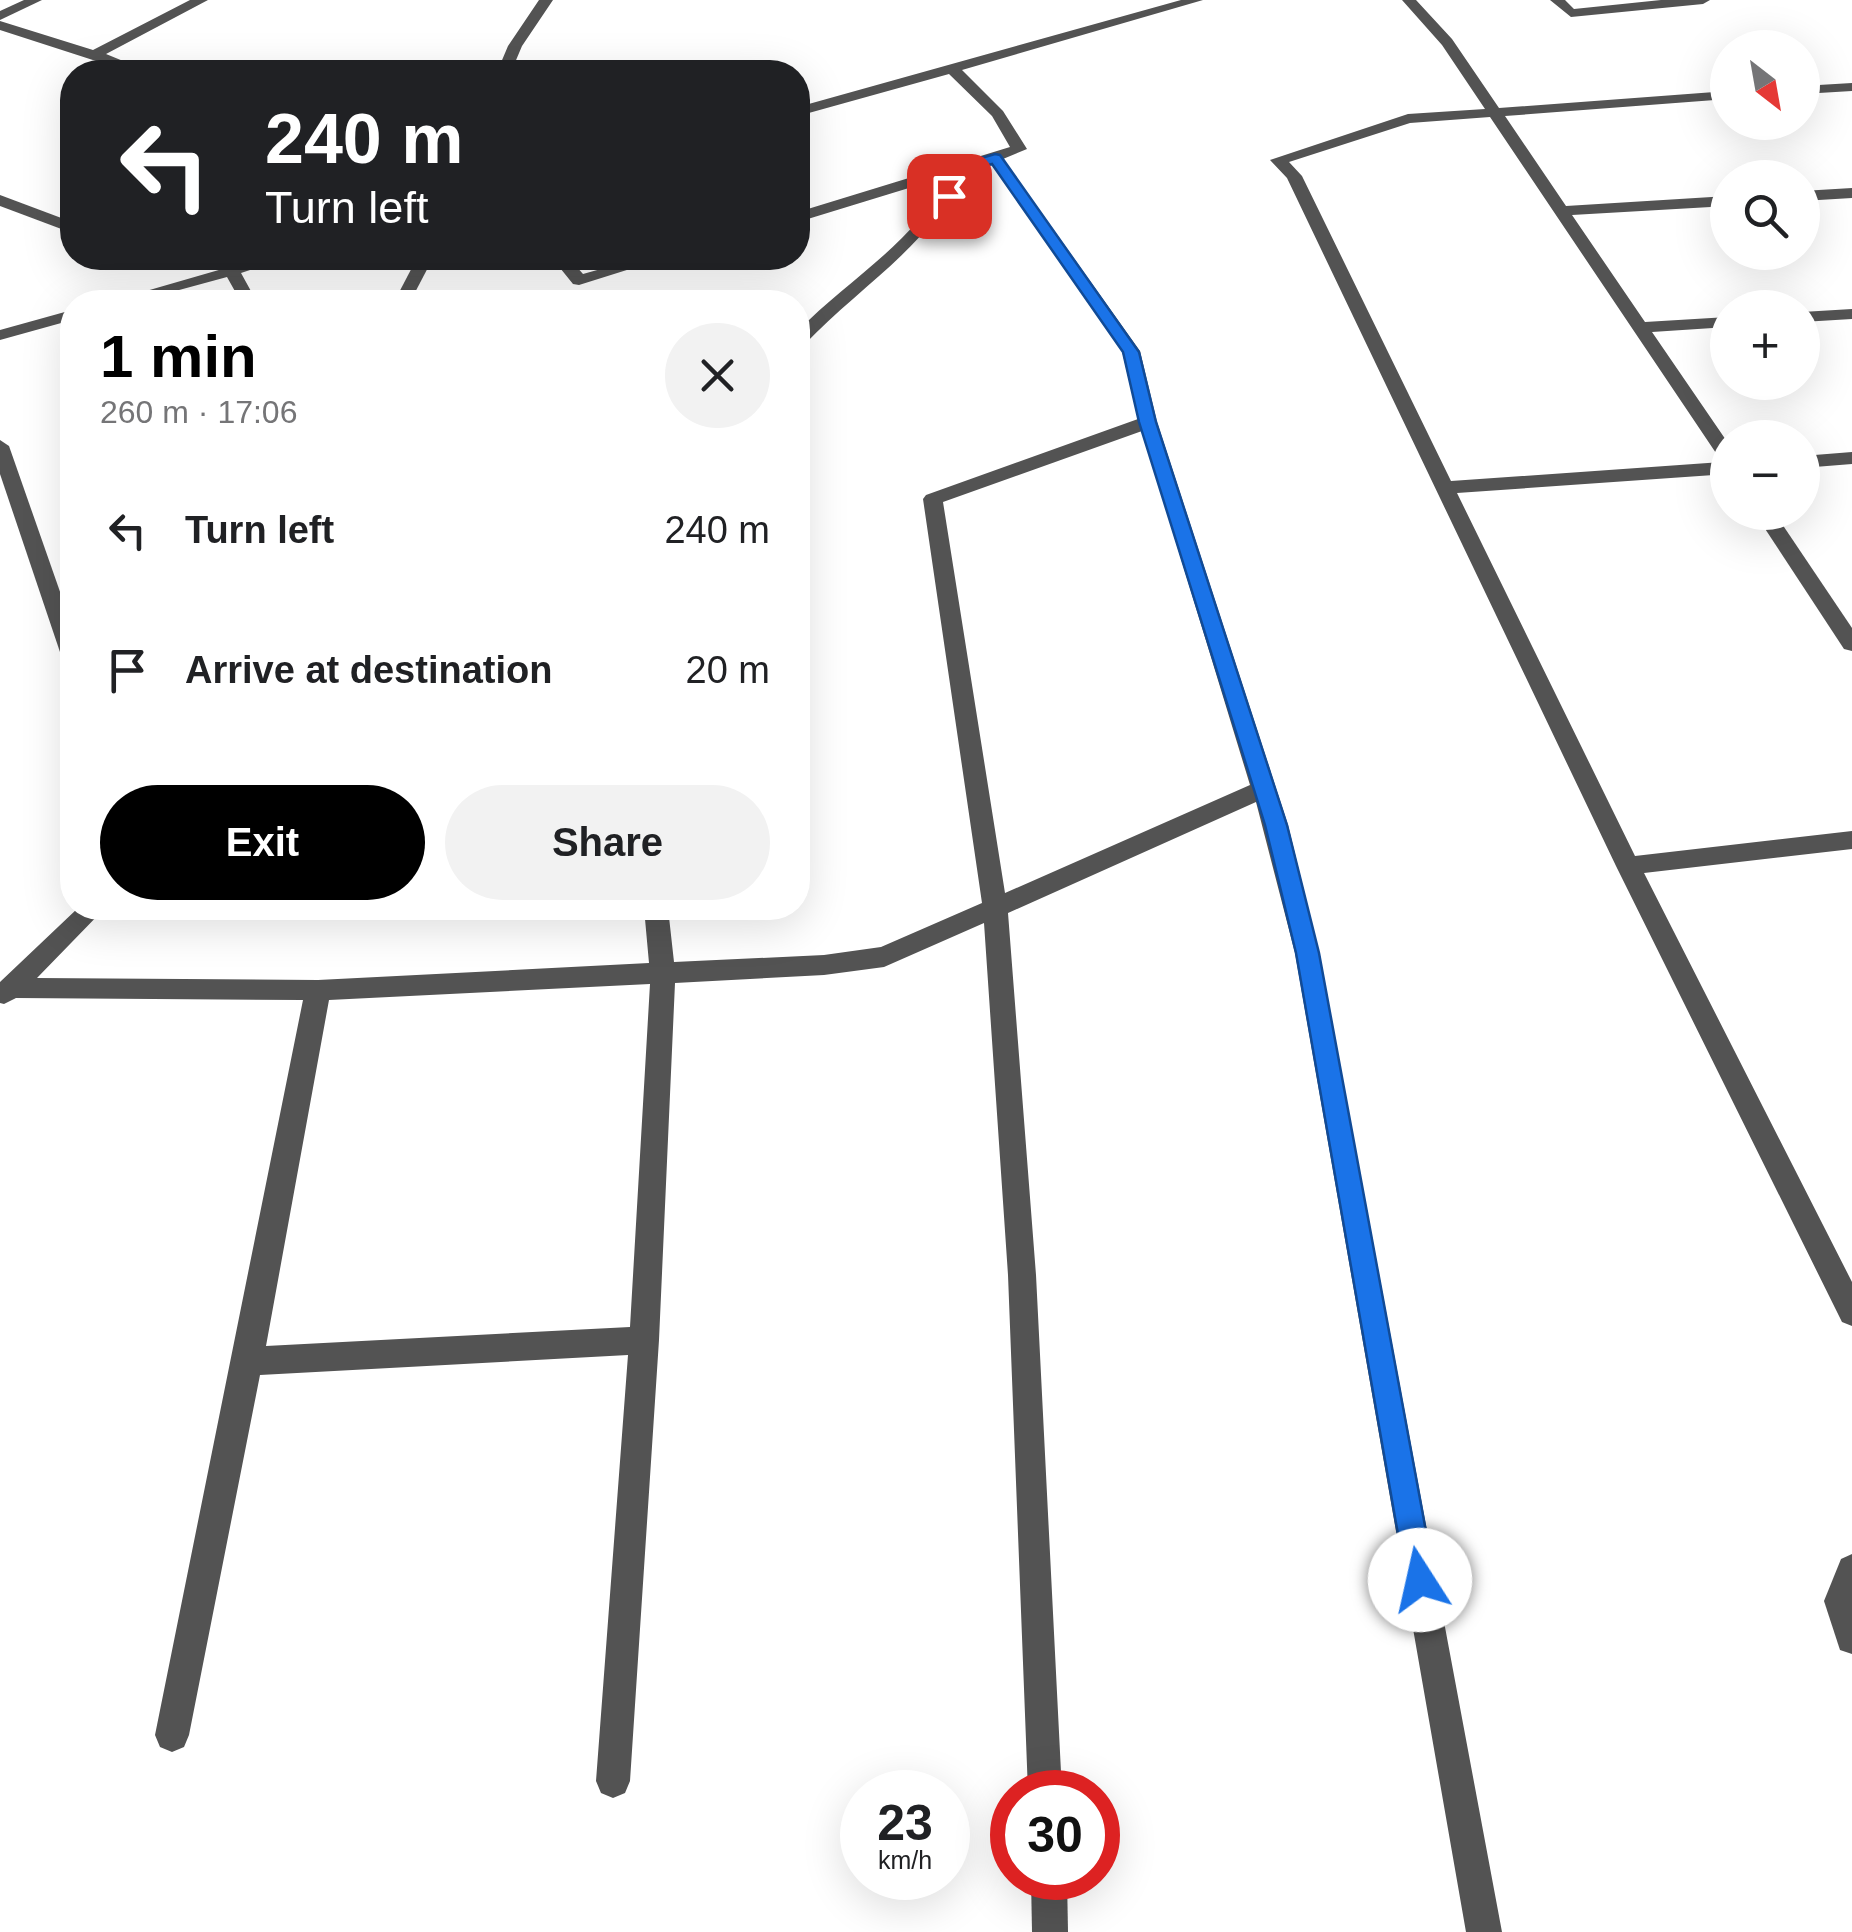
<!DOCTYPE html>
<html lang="en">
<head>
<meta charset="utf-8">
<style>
  :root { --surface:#fff; --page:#f2f2f2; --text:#202124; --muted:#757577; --accent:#000 }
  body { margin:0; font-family:Helvetica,sans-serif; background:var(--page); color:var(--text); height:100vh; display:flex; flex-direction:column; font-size:38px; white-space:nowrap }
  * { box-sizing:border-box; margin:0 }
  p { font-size:32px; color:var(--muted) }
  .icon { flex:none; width:55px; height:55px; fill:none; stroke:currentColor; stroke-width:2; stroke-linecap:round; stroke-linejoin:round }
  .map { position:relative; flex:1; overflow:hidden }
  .details { position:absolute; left:60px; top:290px; width:750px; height:630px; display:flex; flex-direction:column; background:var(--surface); border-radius:40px; box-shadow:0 10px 40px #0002 }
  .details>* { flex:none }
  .hud { position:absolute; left:60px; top:60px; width:750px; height:210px; border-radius:40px; box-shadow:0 10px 40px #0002; background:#202124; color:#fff; overflow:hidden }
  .needle { width:65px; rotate:149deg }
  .buttons { position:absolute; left:1710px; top:30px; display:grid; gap:20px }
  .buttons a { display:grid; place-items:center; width:110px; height:110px; border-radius:50%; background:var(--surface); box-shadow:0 10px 40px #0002; font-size:50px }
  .speed { position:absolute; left:840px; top:1770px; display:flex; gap:20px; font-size:50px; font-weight:700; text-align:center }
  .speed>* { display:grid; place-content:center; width:130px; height:130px; border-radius:50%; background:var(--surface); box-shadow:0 10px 40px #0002; line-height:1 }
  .speed small { font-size:25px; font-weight:400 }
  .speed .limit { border:15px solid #d22; background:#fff; color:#111 }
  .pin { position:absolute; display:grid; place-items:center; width:85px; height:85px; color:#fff; margin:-42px; border-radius:20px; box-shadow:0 5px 15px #0006 }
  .me { position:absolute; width:110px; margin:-55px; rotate:350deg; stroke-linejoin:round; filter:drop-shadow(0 0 8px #0008) }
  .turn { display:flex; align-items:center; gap:35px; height:210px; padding:0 40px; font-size:45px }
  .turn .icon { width:130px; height:130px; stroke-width:2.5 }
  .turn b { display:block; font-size:70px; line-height:85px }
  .round { display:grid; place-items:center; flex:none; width:105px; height:105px; border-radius:52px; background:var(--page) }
  .headline { display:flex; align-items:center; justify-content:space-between; height:170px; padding:0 40px }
  h1 { font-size:60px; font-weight:800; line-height:75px; color:var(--accent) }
  .primary-button { display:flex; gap:20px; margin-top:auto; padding:20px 40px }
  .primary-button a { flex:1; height:115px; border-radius:60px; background:var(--accent); color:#fff; font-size:40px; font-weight:800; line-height:115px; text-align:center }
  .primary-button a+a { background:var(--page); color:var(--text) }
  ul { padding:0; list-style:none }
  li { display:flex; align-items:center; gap:30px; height:140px; padding:0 40px }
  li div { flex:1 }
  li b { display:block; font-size:38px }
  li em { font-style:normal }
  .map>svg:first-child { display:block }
</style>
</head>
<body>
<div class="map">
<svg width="1852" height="1932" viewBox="0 0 1852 1932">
  <rect width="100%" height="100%" fill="#fff"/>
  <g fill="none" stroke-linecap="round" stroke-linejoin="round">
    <g fill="#535353" fill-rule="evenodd">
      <polygon points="24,0 42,0 0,20 0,11"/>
      <polygon points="190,0 208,0 106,54 150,72 130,72 0,30 0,21 93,50"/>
      <polygon points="539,0 553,0 522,46 511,72 497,72 508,46"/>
      <path d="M 1181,0 L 1203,0 L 962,70 L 1003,111 L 1027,149 L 1003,159 L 1140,351 L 1157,422 L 1288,825 L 1319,953 L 1502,1932 L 1466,1932 L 1295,953 L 1256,802 L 1008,913 L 1036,1275 L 1062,1792 L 1028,1792 L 1008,1275 L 984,923 L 884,967 L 824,975 L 675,983 L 659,1340 L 630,1781 L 625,1793 L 613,1798 L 601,1793 L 596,1781 L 628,1355 L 260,1375 L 189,1735 L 184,1747 L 172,1752 L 160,1747 L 155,1735 L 303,1000 L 16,998 L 4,1004 L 0,1003 L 0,982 L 78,908 L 105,908 L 37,978 L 318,980 L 649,963 L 644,908 L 668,908 L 674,962 L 824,955 L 881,947 L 982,903 L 923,499 L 926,495 L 1138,419 L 1122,351 L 991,163 L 966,170 C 931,245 860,286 804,345 L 798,346 L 798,331 C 848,279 915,243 948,176 L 798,222 L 798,212 L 1010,147 L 992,116 L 949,74 L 798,116 L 798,107 ZM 1142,431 L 1250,785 L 1005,893 L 943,502 ZM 650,984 L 630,1327 L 266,1346 L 329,1000 Z"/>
      <path d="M 1402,0 L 1416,0 L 1452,39 L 1499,108 L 1728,91 L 1728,99 L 1505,116 L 1566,206 L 1728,196 L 1728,206 L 1572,215 L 1645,322 L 1728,317 L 1728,327 L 1652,332 L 1728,443 L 1728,474 L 1457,493 L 1635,856 L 1852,831 L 1852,849 L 1644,873 L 1852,1282 L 1852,1326 L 1842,1322 L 1616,866 L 1287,178 L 1270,160 L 1408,114 L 1485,109 L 1442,45 ZM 1490,117 L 1722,462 L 1451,481 L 1302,176 L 1289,162 L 1410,123 Z"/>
      <polygon points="1550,0 1565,0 1574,9 1661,0 1710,0 1703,4 1571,17"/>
      <polygon points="1852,83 1852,91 1802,94 1802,86"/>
      <polygon points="1852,188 1852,198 1802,201 1802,191"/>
      <polygon points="0,195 72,222 72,233 0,206"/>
      <polygon points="260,258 285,258 241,273 257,302 241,302 227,277 135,302 108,302"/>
      <polygon points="417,258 433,258 410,302 394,302"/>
      <polygon points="552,258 569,258 583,274 640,258 665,258 579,285 573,284"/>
      <polygon points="1852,309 1852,319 1802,322 1802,312"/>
      <polygon points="72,310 72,320 0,340 0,330"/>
      <polygon points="0,440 9,446 72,626 72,662 61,655 0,474"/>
      <polygon points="1852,452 1852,464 1802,468 1802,456"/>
      <polygon points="1754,512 1774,512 1852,628 1852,651 1844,649"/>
      <polygon points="1852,1554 1852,1654 1840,1650 1824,1601 1841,1559"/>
      <polygon points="1031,1878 1067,1878 1068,1932 1032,1932"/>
    </g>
  </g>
  <polygon fill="#1a73e8" stroke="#114b97" stroke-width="2.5" points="995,154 1000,155 1139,352 1156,422 1287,825 1319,953 1435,1580 1431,1590 1420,1594 1410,1590 1406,1580 1296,953 1265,825 1139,422 1123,352 992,164 965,172 954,199 942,196 954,166"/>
</svg>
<div class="buttons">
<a><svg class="needle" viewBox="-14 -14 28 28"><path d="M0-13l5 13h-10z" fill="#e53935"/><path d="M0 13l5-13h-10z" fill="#757577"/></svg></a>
<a><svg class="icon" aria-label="search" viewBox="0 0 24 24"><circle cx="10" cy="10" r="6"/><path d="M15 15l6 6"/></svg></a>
<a>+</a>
<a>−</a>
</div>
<div class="speed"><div>23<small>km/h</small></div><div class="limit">30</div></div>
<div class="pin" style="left:949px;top:196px;background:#d93025"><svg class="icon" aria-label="arrive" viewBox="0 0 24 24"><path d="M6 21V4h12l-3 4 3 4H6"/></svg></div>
<svg class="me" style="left:1420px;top:1580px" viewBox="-20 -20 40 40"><circle r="19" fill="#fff"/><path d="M0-13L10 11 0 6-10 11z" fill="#1a73e8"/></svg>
<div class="hud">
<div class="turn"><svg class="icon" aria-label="left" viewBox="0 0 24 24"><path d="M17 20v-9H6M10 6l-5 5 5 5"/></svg><div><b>240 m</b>Turn left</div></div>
</div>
<section class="details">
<div class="headline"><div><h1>1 min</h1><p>260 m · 17:06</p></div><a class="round"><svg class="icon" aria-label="close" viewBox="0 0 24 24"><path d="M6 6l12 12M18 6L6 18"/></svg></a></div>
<ul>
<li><svg class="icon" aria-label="left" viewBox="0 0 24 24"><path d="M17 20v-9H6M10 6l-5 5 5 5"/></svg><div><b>Turn left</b></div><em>240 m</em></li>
<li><svg class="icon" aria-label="arrive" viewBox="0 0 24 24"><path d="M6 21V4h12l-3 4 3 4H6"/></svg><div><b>Arrive at destination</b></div><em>20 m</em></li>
</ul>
<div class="primary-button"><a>Exit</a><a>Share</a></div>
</section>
</div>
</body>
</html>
